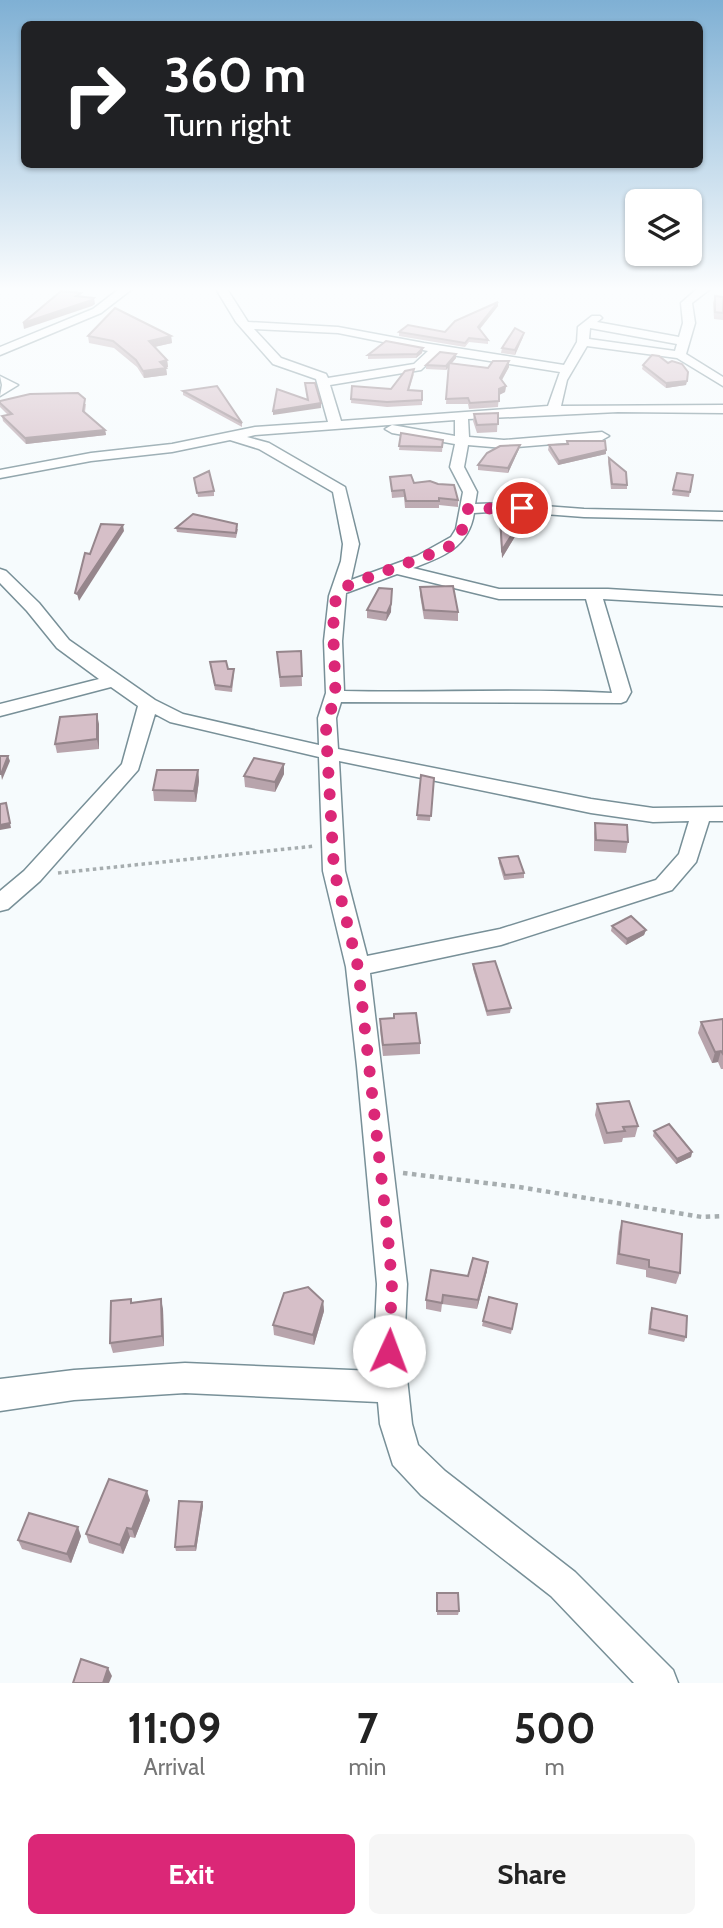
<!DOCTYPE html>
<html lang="en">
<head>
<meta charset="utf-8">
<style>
  :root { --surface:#fff; --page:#f6f6f6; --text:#222; --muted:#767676; --accent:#db2777 }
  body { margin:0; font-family:Cabin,sans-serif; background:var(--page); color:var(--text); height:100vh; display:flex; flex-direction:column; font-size:26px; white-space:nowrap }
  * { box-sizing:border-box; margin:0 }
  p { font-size:23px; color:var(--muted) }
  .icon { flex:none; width:38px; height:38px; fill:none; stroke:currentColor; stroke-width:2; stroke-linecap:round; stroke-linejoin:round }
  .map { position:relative; height:1683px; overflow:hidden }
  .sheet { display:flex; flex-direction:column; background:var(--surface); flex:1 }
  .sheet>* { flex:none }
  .hud { position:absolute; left:21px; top:21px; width:682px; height:147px; border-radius:10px; box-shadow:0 2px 5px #0004; background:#202124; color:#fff; overflow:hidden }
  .fabs { position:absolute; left:625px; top:189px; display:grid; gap:14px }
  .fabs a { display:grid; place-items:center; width:77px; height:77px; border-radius:10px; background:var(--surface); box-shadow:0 2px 5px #0004; font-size:35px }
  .pin { position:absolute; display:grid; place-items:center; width:60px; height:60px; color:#fff; margin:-30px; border:4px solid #fff; border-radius:50%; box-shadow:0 2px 7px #0007 }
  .me { position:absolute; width:77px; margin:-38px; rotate:2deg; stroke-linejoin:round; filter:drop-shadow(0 0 5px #0008) }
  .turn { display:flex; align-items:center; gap:24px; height:147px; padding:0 28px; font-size:32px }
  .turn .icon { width:91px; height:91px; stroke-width:2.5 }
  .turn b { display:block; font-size:49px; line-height:60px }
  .eta { display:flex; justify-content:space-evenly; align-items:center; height:119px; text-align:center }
  .eta b { font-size:42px; font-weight:700; line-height:49px }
  .action { display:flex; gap:14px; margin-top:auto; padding:14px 28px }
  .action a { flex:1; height:80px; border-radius:10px; background:var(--accent); color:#fff; font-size:28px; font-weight:700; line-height:80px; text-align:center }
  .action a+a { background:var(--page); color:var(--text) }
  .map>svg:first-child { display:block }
</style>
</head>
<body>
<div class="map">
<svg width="723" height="1683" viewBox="0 0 723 1683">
  <rect width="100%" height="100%" fill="#f6fbfd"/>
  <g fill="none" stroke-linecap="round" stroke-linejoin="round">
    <g stroke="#789098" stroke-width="3">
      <g id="street">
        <polygon points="119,289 132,289 101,313 0,355 0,347 93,309"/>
        <path d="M 216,289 L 227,289 L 248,322 L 338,327 L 424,343 L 564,365 L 577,342 L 578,327 L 592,316 L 600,316 L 602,318 L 597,322 L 679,337 L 683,323 L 681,303 L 697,289 L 710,289 L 692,303 L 695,323 L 686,354 L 723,377 L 723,386 L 677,358 L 587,346 L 567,380 L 561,406 L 723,405 L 723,413 L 618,412 L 468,419 L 469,437 L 504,440 L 602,432 L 609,436 L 602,440 L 504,448 L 468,445 L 464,467 L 477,492 L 475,504 L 506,503 L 584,509 L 723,512 L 723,520 L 584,517 L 506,511 L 474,513 C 469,547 443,557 413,568 L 499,589 L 608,589 L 723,596 L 723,606 L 603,599 L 631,692 L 626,701 L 621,703 L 341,702 L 336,718 L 338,749 L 591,799 L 653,808 L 723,807 L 723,821 L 709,821 L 696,862 L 672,890 L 501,945 L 370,973 L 407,1284 L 404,1351 L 412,1424 L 418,1445 L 445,1471 L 575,1572 L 673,1670 L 678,1683 L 634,1683 L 551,1596 L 421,1495 L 393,1465 L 380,1424 L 378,1402 L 185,1393 L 74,1400 L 0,1411 L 0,1379 L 74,1370 L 185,1363 L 375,1371 L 374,1351 L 377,1284 L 357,1066 L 346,967 L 323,871 L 319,757 L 170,722 L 155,714 L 138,770 L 40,881 L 8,909 L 0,911 L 0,891 L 24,871 L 122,764 L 138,706 L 111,687 L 0,716 L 0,704 L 99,679 L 57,648 L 27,611 L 0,583 L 0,569 L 6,571 L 39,603 L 69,640 L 155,700 L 183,714 L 319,745 L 318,718 L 326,693 L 324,641 L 329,596 L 341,561 L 343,544 L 333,492 L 259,449 L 230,440 L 172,452 L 91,461 L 0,478 L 0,470 L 91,453 L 172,444 L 255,427 L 328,422 L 316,379 L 273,364 L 236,322 ZM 590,328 L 677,344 L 675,351 L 589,339 ZM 254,329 L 338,333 L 428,351 L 414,364 L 328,378 L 326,374 L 281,358 ZM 439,353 L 560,372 L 548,406 L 341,421 L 330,385 L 421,370 ZM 455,420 L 455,436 L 392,425 L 385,429 L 392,433 L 455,444 L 450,467 L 463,492 L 456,529 L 451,537 L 417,556 L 351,580 L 359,544 L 345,487 L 269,443 L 247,437 L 255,435 ZM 397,574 L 499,599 L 586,599 L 612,693 C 523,688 434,693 344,691 L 342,641 L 346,593 ZM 339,761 L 591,813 L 653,822 L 689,821 L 679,854 L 656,880 L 500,929 L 367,956 L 345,871 Z"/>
        <polygon points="0,376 18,385 0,396 2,385"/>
      </g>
    </g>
    <polyline stroke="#a6adaf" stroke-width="3.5" stroke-dasharray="3.5 3.5" stroke-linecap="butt" points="58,873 315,846"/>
    <polyline stroke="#a6adaf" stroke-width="4.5" stroke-dasharray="4.5 4.5" stroke-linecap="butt" points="403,1173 519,1187 702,1217 723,1216"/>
    <use href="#street" fill="#fff" fill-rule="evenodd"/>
  </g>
  <g fill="#b8a4ac">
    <polygon points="715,296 723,297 723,320 714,319 713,303"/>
    <polygon points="498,306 480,329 488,340 488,344 469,342 465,347 399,336 399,332 445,332"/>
    <polygon points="88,336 171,336 172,343 154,347 167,360 168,367 166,368 167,375 144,378 137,367 114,348 89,343"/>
    <polygon points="523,337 515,355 501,353 502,348"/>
    <polygon points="422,353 416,358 368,359 368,355"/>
    <polygon points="456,354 456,358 452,363 488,368 509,367 502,380 506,386 505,392 499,395 498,407 469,409 468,404 446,404 448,368 446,370 426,369 426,365"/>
    <polygon points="668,363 688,372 686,385 666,388 642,369 643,365"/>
    <polygon points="414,374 409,390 422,391 422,405 387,407 351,403 352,386 391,389"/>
    <polygon points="183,391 242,423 242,427 183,395"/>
    <polygon points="0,401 86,404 85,412 105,430 106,435 26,444 3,421 2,416 8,415 0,407"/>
    <polygon points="498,413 497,432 477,433 473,421 474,414"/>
    <polygon points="401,433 443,440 442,452 399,450"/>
    <polygon points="567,441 606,454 558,465 548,450 549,445 566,444"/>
    <polygon points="520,445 519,449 508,473 478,470 478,465"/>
    <polygon points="609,458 627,485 627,489 611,489 608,462"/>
    <polygon points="677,473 693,475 689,497 672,495"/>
    <polygon points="390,477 414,483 458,500 458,507 439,505 439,508 405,508 404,497 392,498"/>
    <polygon points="195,483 214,491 214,496 198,497"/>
    <polygon points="500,514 520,522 519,530 502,558 499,522"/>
    <polygon points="176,528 238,529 236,538 177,532"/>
    <polygon points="420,587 458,612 458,621 424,619 420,595"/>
    <polygon points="367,610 391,612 386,621 367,618"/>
    <polygon points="301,651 302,686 280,687 277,652"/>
    <polygon points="210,662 228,669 234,674 232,692 215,690"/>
    <polygon points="99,724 99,749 57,753 55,744"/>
    <polygon points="198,770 199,781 196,802 154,801 153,790"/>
    <polygon points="284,774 275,792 245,787 244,776"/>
    <polygon points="421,775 434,778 430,821 417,820"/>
    <polygon points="595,823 628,842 626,853 594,851 594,833"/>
    <polygon points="499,858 524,873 524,878 504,880 499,863"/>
    <polygon points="612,926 646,930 644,935 626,945 611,931"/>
    <polygon points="473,964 511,1008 510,1013 487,1016 473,969"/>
    <polygon points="380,1019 420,1043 420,1054 383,1056 380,1030"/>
    <polygon points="723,1019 723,1069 721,1069 718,1062 712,1063 698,1033 701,1022"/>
    <polygon points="597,1104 638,1126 635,1137 623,1138 622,1142 604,1144 595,1115"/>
    <polygon points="654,1131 692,1152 691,1157 676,1164 653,1136"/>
    <polygon points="622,1221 680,1273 676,1284 646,1277 646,1270 616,1264 619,1232"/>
    <polygon points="487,1271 477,1309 442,1304 441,1312 426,1309 426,1300 468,1276"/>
    <polygon points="131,1299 132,1303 163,1309 164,1346 113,1353 110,1343"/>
    <polygon points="323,1301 324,1311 314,1345 274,1335 273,1325"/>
    <polygon points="517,1304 511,1334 482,1326 483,1321"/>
    <polygon points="652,1308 686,1337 684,1342 648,1334 650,1313"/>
    <polygon points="150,1500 135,1538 130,1537 123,1554 89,1543 86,1534"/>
    <polygon points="202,1502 203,1506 196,1551 176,1551 175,1547"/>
    <polygon points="81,1536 71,1563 22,1549 18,1540"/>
    <polygon points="437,1593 459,1611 458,1615 437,1615"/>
  </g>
  <g fill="#96868c">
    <polygon points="94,298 95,304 92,306 24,329 23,323"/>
    <polygon points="498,302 498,306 478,331 478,327"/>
    <polygon points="524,333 523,337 515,355 515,350"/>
    <polygon points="171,336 172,343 150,348 149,341"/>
    <polygon points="423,348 422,353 416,358 417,354"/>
    <polygon points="456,354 456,358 446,370 446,366"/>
    <polygon points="167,360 168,367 161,369 160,362"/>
    <polygon points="509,361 509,367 500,383 500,378"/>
    <polygon points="166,368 167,375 144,378 143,371"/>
    <polygon points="687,381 686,385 666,388 666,383"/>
    <polygon points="506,386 505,392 499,395 499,389"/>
    <polygon points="321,403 321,408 273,415 273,411"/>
    <polygon points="105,430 106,435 26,444 25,438"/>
    <polygon points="520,445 519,449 508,473 508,468"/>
    <polygon points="606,450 606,454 558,465 559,461"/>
    <polygon points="520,522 519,530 502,558 502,550"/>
    <polygon points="123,525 124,531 79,601 77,594"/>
    <polygon points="392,589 391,612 386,621 387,613"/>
    <polygon points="97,714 99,724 99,749 97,739"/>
    <polygon points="8,756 10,761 2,780 1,774"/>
    <polygon points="284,764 284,774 275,792 275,782"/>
    <polygon points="198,770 199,781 196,802 194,791"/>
    <polygon points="7,808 11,828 0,830 0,825"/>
    <polygon points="646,930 644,935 626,945 627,939"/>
    <polygon points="721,1051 718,1062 712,1063 715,1052"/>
    <polygon points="692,1152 691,1157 676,1164 677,1159"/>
    <polygon points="488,1262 487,1271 477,1309 478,1300"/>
    <polygon points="161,1299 163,1309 164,1346 162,1336"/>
    <polygon points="323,1301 324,1311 314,1345 313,1335"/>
    <polygon points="147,1491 150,1500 135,1538 132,1529"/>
    <polygon points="202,1502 203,1506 196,1551 195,1546"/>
    <polygon points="78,1527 81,1536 71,1563 67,1554"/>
    <polygon points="127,1528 130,1537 123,1554 120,1545"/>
    <polygon points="108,1668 112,1676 109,1683 103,1683"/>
  </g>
  <g fill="#d6bfc8" stroke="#96868c" stroke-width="2">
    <polygon points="61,291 81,293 76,296 94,298 92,300 23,323"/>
    <polygon points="715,296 723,297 723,313 715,312"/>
    <polygon points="498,302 478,327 488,340 469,338 465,343 399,332 408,325 445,332 455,321"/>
    <polygon points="115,308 171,336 149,341 167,360 160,362 166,368 143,371 136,360 113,341 88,336"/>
    <polygon points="515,328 524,333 515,350 502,348"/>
    <polygon points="386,341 423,348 417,354 368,355"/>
    <polygon points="440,352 456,354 446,366 426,365"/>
    <polygon points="652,355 659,356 668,363 672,361 682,364 688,372 687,381 666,383 643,365"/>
    <polygon points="493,361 509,361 500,378 506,386 499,389 499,401 470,403 468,398 446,399 449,363 488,368"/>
    <polygon points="414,369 408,390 422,391 422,400 387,402 351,399 352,386 391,389 405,371"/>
    <polygon points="305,383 315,383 321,403 273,411 277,389 308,400"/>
    <polygon points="217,386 242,423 183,391"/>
    <polygon points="78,393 85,399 83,411 105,430 25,438 2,416 12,414 0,403 0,401 30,394"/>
    <polygon points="498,413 498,424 477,425 474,414"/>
    <polygon points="401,433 443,440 442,447 399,446"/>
    <polygon points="567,441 605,441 606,450 559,461 549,445 568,444"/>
    <polygon points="520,445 508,468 478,465 487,453 500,446"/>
    <polygon points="609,458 626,472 627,485 612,484"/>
    <polygon points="209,471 214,491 197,493 194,478"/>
    <polygon points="677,473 693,475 690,492 673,490"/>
    <polygon points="411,475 414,483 430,481 438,484 454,485 458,500 439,498 439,501 406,501 404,490 392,491 390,477"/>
    <polygon points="513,509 519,513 520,522 502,550 500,514"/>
    <polygon points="193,514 237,524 236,533 176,528"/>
    <polygon points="101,524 123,525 77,594 75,593 85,553 90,554"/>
    <polygon points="453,586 458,612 424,610 420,587"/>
    <polygon points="379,588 392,589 391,604 387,613 367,610"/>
    <polygon points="301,651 302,676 280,677 277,652"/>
    <polygon points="226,661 228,669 234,669 231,687 215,685 210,662"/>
    <polygon points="97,714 97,739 55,744 60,717"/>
    <polygon points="0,756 8,756 1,774 0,774"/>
    <polygon points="254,758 284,764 275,782 244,776"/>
    <polygon points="157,770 198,770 194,791 153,790"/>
    <polygon points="421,775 434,778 431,816 417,815"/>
    <polygon points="6,803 10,823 0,825 0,804"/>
    <polygon points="595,823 627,825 628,842 596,840"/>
    <polygon points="518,856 524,873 505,875 499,858"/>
    <polygon points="631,916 646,930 627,939 612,926"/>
    <polygon points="495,961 511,1008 487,1011 473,964"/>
    <polygon points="416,1013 420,1043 383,1045 380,1019 394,1018 394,1014"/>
    <polygon points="723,1019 723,1054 721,1051 715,1052 701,1022"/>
    <polygon points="629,1101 638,1126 623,1127 625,1131 607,1133 597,1104"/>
    <polygon points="669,1124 692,1152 677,1159 654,1131"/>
    <polygon points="622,1221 682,1234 680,1273 649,1267 649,1260 619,1254"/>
    <polygon points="473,1258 488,1262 478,1300 443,1295 442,1303 426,1300 431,1270 468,1276"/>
    <polygon points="308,1287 323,1301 313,1335 273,1325 284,1293"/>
    <polygon points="489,1297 517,1304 512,1329 483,1321"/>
    <polygon points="131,1299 131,1303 161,1299 162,1336 110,1343 111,1301"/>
    <polygon points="652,1308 687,1316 686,1337 650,1329"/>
    <polygon points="109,1479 147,1491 132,1529 127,1528 120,1545 86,1534"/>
    <polygon points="179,1501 202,1502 195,1546 175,1547"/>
    <polygon points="29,1513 78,1527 67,1554 18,1540"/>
    <polygon points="437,1593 458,1593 459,1611 437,1611"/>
    <polygon points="81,1659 108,1668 103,1683 73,1683"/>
  </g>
  <linearGradient id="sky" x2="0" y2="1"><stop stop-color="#7fb0d4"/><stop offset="0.55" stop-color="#fbfdfe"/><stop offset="1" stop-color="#fbfdfe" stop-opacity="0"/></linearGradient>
  <rect width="723" height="525" fill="url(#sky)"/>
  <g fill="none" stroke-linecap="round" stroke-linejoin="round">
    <path stroke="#db2777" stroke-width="12" stroke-dasharray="0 21.6" d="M 389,1351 L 392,1284 L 388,1237 L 358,967 L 334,870 L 326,731 C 327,718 333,707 335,693 C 337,674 327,602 341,589 C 344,587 348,586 351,584 L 447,548 C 462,537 464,526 468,509 L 522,508"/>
  </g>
</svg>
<div class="fabs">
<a><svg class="icon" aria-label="layers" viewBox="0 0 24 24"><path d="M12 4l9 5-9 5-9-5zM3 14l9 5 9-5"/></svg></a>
</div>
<div class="pin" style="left:522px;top:508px;background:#d93025"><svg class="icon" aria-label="arrive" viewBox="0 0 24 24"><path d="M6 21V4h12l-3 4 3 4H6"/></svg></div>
<svg class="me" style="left:389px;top:1351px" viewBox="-20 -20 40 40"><circle r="19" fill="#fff"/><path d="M0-13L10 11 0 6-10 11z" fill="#db2777"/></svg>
<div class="hud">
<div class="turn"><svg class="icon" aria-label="right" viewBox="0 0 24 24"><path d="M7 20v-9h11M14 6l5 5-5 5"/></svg><div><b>360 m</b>Turn right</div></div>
</div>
</div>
<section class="sheet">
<div class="eta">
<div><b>11:09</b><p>Arrival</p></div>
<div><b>7</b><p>min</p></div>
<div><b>500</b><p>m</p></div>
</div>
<div class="action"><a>Exit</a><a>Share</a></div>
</section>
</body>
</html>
